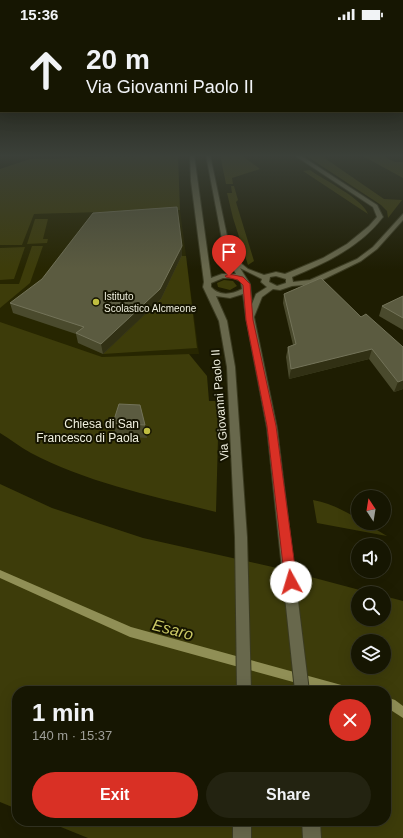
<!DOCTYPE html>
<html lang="en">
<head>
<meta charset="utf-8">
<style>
  :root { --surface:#161602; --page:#232311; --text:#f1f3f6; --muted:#9e9f99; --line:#353524; --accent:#d93025 }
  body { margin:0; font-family:Arial,sans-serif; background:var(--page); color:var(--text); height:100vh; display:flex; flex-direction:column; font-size:15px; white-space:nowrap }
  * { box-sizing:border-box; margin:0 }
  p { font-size:13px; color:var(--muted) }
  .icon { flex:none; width:22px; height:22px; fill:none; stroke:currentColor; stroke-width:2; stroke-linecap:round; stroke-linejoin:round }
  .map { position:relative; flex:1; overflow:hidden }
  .details { position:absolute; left:12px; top:658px; width:379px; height:140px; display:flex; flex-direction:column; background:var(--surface); border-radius:16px; box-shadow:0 4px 16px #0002,0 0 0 1px var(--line) }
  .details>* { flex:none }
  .hud { position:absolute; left:0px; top:0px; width:403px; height:84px; box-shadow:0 4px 16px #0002,0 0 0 1px var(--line); background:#161602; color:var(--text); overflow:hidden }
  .needle { width:26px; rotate:348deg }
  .controls { position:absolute; left:351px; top:462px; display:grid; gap:8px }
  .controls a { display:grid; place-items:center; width:40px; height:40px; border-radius:50%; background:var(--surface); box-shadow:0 4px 16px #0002,0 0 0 1px var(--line); font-size:20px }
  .pin { position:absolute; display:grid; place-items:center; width:34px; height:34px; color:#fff; margin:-41px -17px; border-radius:50% 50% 50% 0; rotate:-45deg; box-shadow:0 0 4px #0007 }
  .pin .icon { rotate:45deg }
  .me { position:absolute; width:44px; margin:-22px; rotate:354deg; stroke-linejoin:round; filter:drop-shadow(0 0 3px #0008) }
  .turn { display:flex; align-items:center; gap:14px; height:84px; padding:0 20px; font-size:18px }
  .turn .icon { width:52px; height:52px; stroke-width:2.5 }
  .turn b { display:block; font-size:28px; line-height:34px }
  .round { display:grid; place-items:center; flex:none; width:42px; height:42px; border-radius:21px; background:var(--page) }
  .headline { display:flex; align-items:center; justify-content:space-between; height:68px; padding:0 20px }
  h1 { font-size:24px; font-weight:700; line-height:30px }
  .button { display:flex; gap:8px; margin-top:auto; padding:8px 20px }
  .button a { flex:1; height:46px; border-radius:24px; background:var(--accent); color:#fff; font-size:16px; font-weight:700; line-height:46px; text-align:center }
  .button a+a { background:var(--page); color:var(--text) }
  .status { display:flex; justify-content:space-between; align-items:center; height:28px; padding:0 20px; background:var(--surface); direction:ltr }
  .status svg { height:11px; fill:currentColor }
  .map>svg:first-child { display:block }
</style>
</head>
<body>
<div class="status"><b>15:36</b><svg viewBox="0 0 49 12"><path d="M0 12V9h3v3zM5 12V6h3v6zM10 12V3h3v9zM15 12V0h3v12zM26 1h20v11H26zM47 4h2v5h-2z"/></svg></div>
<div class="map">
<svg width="403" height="810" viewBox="0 0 403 810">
  <rect width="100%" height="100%" fill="#1e1d02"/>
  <polygon fill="#272601" points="180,182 199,326 162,327 150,331 0,331 0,200 34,186"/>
  <g fill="#3d3c0a" fill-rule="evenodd">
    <polygon points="178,127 180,182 34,186 22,217 0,217 0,141 30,131"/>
    <polygon points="220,127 241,127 260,141 232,150 233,156 226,156"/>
    <polygon points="305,127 336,127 323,129 384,171 402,172 388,190 387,183 381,177"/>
    <polygon points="361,127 381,127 395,134 403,134 403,150"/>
    <path d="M 310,142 C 324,152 363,171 368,186 L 303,143 Z"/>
    <polygon points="231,158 234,158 238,172 236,174 254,233 248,237 233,190 227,165 232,165"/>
    <polygon points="35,191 48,191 43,211 48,211 47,215 27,216"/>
    <polygon points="32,218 43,218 30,255 0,280 0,256 19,256"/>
    <polygon points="25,219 14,251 0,252 0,220"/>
    <polygon points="181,228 186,228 197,320 103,326 157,275"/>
    <polygon points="224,252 233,253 237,258 230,262 218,259 217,255"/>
    <path d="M 0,294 L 102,329 L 189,326 L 207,348 L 209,373 L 219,373 L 216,484 C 156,469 85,454 31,425 C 20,419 10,411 0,405 Z"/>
    <path d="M 0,456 L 52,480 L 143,510 L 277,540 L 371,565 L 358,565 L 358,591 L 384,591 L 384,568 L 403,573 L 403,810 L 88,810 L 46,793 L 386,793 L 386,663 L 17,663 L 17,781 L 0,774 ZM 358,613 L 384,613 L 384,639 L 358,639 Z"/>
    <path d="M 313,472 C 330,475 343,482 358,491 L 358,495 L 365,495 L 387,508 L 317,495 Z"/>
  </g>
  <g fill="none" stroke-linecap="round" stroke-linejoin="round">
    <g fill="#908f56" fill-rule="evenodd">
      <polygon points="0,542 131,599 345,658 349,659 350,663 326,663 130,609 0,550"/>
      <polygon points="386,669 395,672 403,678 403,690 386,679"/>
    </g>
    <g stroke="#3b3b21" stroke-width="2">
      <g id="minor">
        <path d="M 190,127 L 194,127 L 211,250 L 222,246 L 236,246 L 225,227 L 206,127 L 210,127 L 231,227 L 235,232 L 238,233 L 248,241 L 264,247 L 276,244 L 285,246 L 323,230 L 347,216 L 369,198 L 377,189 L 373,179 L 294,127 L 300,127 L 377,177 L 383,189 C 360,219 326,235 292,249 L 293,254 L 310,252 L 357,231 L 373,219 L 403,186 L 403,192 L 377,221 L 361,233 L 314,256 L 292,258 L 280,262 L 273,261 L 262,269 L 254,289 L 277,400 L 309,663 L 295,663 L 267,400 L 246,290 L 243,266 L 230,270 L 216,268 L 227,293 L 235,339 L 247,509 L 251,663 L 237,663 L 235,509 L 227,339 L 219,293 L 203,259 L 204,254 L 191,153 ZM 240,240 L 262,251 L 261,254 L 267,259 L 256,266 L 252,276 L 250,256 ZM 276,248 L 286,251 L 286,255 L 277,258 L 269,254 L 270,249 ZM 223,250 L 234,250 L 241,254 L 242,261 C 231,267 219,268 211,259 L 211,255 Z"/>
        <rect x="233" y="793" width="18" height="17"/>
        <polygon points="302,793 320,793 321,810 303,810"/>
      </g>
    </g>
    <use href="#minor" fill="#68684c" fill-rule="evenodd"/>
  </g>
  <g fill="#4a4a2d">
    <polygon points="182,218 182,227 161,271 103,326 78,315 76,306 13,285 10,275"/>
    <polygon points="321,250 403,361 394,364 369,331 289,351 286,329 288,319 293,317 283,275 284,266"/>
    <polygon points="403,268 403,302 379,288 382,278"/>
    <polygon points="113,395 145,397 147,410 116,408"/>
  </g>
  <g fill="#313014">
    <polygon points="182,218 182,227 161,271 103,326 101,316"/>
    <polygon points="372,321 369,331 289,351 291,341"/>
    <polygon points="403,352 403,361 394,364 398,354"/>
  </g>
  <g fill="#5b5b40" stroke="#737359">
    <polygon points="177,179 182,218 160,261 101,316 76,305 84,299 10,275 42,251 93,185"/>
    <polygon points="321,250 361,289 366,286 403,319 403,352 398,354 372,321 291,341 288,319 296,316 284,266"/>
    <polygon points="403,268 403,290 382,278"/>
    <polygon points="119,376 140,377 145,397 113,395"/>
  </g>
  <linearGradient id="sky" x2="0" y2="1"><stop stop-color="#101001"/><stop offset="0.53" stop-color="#3b4039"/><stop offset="1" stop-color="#3b4039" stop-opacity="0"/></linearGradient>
  <rect width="403" height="241" fill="url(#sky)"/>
  <polygon fill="#d93025" stroke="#8d1f18" points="229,246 243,249 250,256 253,292 276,398 297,554 295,558 291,560 287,558 285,554 267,398 246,292 243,257 238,252 226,249 225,248"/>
  <g fill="#c0be40" stroke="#151400" stroke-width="1.5">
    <circle cx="96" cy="274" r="4"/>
    <circle cx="147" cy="403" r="4"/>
  </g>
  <g text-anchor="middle" stroke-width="4" stroke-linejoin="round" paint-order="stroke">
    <g font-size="10" fill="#f0f0df" stroke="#151400" text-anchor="start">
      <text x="104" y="272">Istituto<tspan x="104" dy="12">Scolastico Alcmeone</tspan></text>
    </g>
    <g font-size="12" fill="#f0f0df" stroke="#151400">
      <text transform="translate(220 377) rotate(-95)" y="4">Via Giovanni Paolo II</text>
    </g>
    <g font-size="12" fill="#f0f0df" stroke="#151400" text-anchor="end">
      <text x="139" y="400">Chiesa di San<tspan x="139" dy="14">Francesco di Paola</tspan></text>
    </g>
    <g font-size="16" font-style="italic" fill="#ccca65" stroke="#151400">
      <text transform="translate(173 601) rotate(15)" y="6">Esaro</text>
    </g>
  </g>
</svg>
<div class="controls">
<a><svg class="needle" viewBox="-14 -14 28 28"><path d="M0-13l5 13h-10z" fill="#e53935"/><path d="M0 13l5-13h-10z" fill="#9e9f99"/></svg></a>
<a><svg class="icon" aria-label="sound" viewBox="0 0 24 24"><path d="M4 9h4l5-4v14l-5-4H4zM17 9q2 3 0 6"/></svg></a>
<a><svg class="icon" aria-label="search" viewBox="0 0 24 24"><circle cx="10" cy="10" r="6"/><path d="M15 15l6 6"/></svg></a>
<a><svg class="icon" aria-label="layers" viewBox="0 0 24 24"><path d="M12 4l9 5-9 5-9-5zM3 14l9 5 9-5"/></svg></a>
</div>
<div class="pin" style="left:229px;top:248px;background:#d93025"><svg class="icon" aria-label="arrive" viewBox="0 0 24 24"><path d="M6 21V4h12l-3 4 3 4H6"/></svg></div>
<svg class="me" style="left:291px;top:554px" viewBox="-20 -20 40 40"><circle r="19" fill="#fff"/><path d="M0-13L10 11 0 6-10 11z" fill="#d93025"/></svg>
<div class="hud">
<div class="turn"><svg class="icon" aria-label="ahead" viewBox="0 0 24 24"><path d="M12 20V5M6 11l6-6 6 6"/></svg><div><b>20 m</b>Via Giovanni Paolo II</div></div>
</div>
<section class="details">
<div class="headline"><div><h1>1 min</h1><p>140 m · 15:37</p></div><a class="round" style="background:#d93025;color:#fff"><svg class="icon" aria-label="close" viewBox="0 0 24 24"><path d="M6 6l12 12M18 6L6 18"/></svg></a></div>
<div class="button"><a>Exit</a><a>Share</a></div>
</section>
</div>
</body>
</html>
